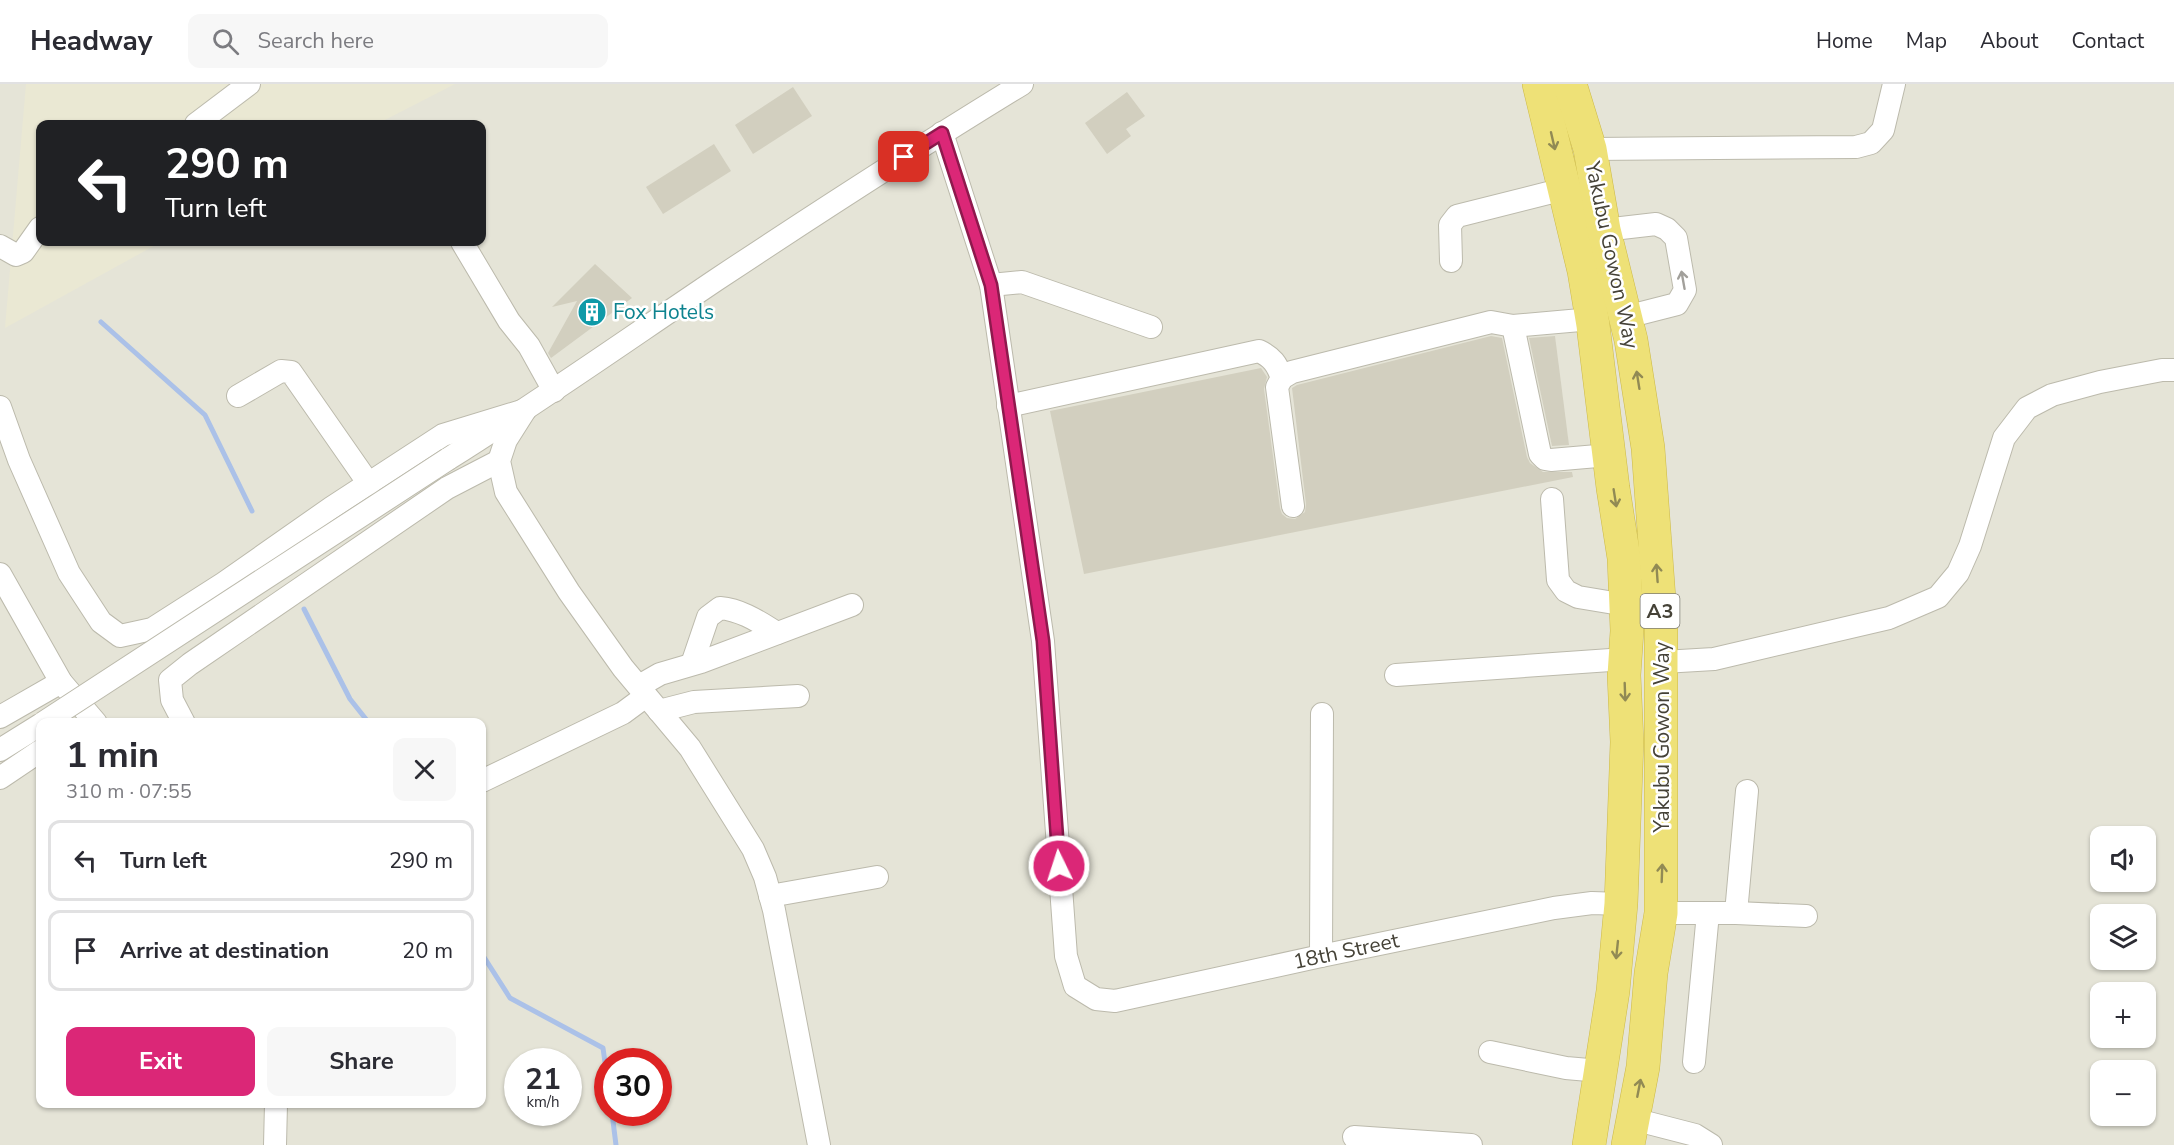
<!DOCTYPE html>
<html lang="en">
<head>
<meta charset="utf-8">
<style>
  :root { --surface:#fff; --page:#f7f7f7; --text:#2b2b33; --muted:#7c7c81; --line:#e1e1e2; --accent:#db2777 }
  body { margin:0; font-family:"Nunito Sans",sans-serif; background:var(--page); color:var(--text); height:100vh; display:flex; flex-direction:column; font-size:22px; white-space:nowrap }
  * { box-sizing:border-box; margin:0 }
  p { font-size:20px; color:var(--muted) }
  .icon { flex:none; width:33px; height:33px; fill:none; stroke:currentColor; stroke-width:2; stroke-linecap:round; stroke-linejoin:round }
  .map { position:relative; flex:1; overflow:hidden }
  .details { position:absolute; left:36px; top:634px; width:450px; height:390px; display:flex; flex-direction:column; background:var(--surface); border-radius:12px; box-shadow:0 2px 4px #0004 }
  .details>* { flex:none }
  .hud { position:absolute; left:36px; top:36px; width:450px; height:126px; border-radius:12px; box-shadow:0 2px 4px #0004; background:#202124; color:#fff; overflow:hidden }
  .tools { position:absolute; left:2090px; top:742px; display:grid; gap:12px }
  .tools a { display:grid; place-items:center; width:66px; height:66px; border-radius:12px; background:var(--surface); box-shadow:0 2px 4px #0004; font-size:30px }
  .speed { position:absolute; left:504px; top:964px; display:flex; gap:12px; font-size:30px; font-weight:700; text-align:center }
  .speed>* { display:grid; place-content:center; width:78px; height:78px; border-radius:50%; background:var(--surface); box-shadow:0 2px 4px #0004; line-height:1 }
  .speed small { font-size:15px; font-weight:400 }
  .speed .limit { border:9px solid #d22; background:#fff; color:#111 }
  .pin { position:absolute; display:grid; place-items:center; width:51px; height:51px; color:#fff; margin:-26px; border-radius:12px; box-shadow:0 3px 9px #0006 }
  .me { position:absolute; width:66px; margin:-33px; rotate:356deg; stroke-linejoin:round; filter:drop-shadow(0 0 4px #0008) }
  .turn { display:flex; align-items:center; gap:21px; height:126px; padding:0 30px; font-size:27px }
  .turn .icon { width:78px; height:78px; stroke-width:2.5 }
  .turn b { display:block; font-size:42px; line-height:51px }
  .round { display:grid; place-items:center; flex:none; width:63px; height:63px; border-radius:12px; background:var(--page) }
  .overview { display:flex; align-items:center; justify-content:space-between; height:102px; padding:0 30px }
  h1 { font-size:36px; font-weight:700; line-height:45px }
  .cta { display:flex; gap:12px; margin-top:auto; padding:12px 30px }
  .cta a { flex:1; height:69px; border-radius:12px; background:var(--accent); color:#fff; font-size:24px; font-weight:700; line-height:69px; text-align:center }
  .cta a+a { background:var(--page); color:var(--text) }
  ul { padding:0; list-style:none }
  li { display:flex; align-items:center; gap:18px; height:81px; margin:0 12px 9px; padding:0 18px; border:3px solid var(--line); border-radius:12px }
  li div { flex:1 }
  li b { display:block; font-size:22px }
  li em { font-style:normal }
  header { display:flex; align-items:center; gap:36px; box-sizing:border-box; height:84px; padding:0 30px; background:var(--surface); border-bottom:2px solid var(--line) }
  header strong { font-size:28px }
  nav { display:flex; gap:33px; margin-inline-start:auto; font-size:21px }
  .search { width:420px; height:54px; background:var(--page); display:flex; align-items:center; gap:15px; box-sizing:border-box; padding:0 21px; border-radius:12px; color:var(--muted); font-size:22px }
  .map>svg:first-child { display:block }
</style>
</head>
<body>
<header>
<strong>Headway</strong>
<div class="search"><svg class="icon" aria-label="search" viewBox="0 0 24 24"><circle cx="10" cy="10" r="6"/><path d="M15 15l6 6"/></svg>Search here</div>
<nav><a>Home</a><a>Map</a><a>About</a><a>Contact</a></nav>
</header>
<div class="map">
<svg width="2174" height="1061" viewBox="0 0 2174 1061">
  <rect width="100%" height="100%" fill="#f2f1e8"/>
  <path fill="#e5e4d7" fill-rule="evenodd" d="M 0,0 L 2174,0 L 2174,1061 L 0,1061 ZM 40,40 L 482,40 L 482,158 L 40,158 ZM 40,639 L 482,639 L 482,1020 L 40,1020 ZM 2100,753 L 2145,753 L 2145,798 L 2100,798 ZM 2100,831 L 2145,831 L 2145,876 L 2100,876 ZM 2100,909 L 2145,909 L 2145,954 L 2100,954 ZM 518,978 L 568,978 L 568,1029 L 518,1029 ZM 608,978 L 658,978 L 658,1029 L 608,1029 ZM 2100,987 L 2145,987 L 2145,1032 L 2100,1032 Z"/>
  <polygon fill="#eae8d3" points="26,0 455,0 377,40 40,40 40,158 161,158 5,244"/>
  <g fill="none" stroke-linecap="round" stroke-linejoin="round">
    <g stroke="#abc1e8" stroke-width="5">
      <polyline points="101,238 205,331 252,427"/>
      <polyline points="304,525 350,615 369,639"/>
      <polyline points="482,870 510,914 603,964 608,1000"/>
      <polyline points="612,1029 616,1061"/>
    </g>
  </g>
  <g fill="#d2cfbf">
    <polygon points="793,3 812,32 753,70 735,41"/>
    <polygon points="1127,8 1145,32 1126,45 1131,52 1107,70 1085,39"/>
    <polygon points="714,60 731,87 663,130 646,103"/>
    <polygon points="595,180 632,214 551,274 548,269 577,217 552,223"/>
    <polygon points="1491,252 1502,254 1527,373 1530,379 1543,388 1572,388 1573,393 1084,490 1050,327 1261,284 1267,293 1264,305 1280,424 1282,430 1287,434 1295,435 1305,428 1306,420 1292,304 1297,301"/>
    <polygon points="1555,252 1569,361 1552,362 1529,254"/>
  </g>
  <g fill="none" stroke-linecap="round" stroke-linejoin="round">
    <g stroke="#bcbaac" stroke-width="24">
      <g id="minor">
        <polyline points="196,40 249,0"/>
        <polyline points="942,49 991,201 1043,557 1066,872 1075,902 1096,915 1115,917 1321,872 1554,824 1592,819 1621,820"/>
        <polyline points="1590,65 1856,63 1871,59 1883,46 1894,0"/>
        <polyline points="1604,146 1656,140 1667,145 1676,154 1685,206 1677,220 1626,233"/>
        <polyline points="462,158 509,237 529,262 554,307"/>
        <polyline points="0,162 16,171 23,168 40,144"/>
        <polyline points="1451,177 1450,141 1457,132 1564,105"/>
        <polyline points="991,201 1022,198 1151,243"/>
        <polyline points="1513,242 1540,370 1545,375 1551,376 1609,371"/>
        <polyline points="238,312 281,287 291,288 369,400"/>
        <path d="M 1008,322 L 1259,267 C 1272,273 1277,280 1282,294"/>
        <polyline points="0,323 19,376 69,489 101,538 120,552 152,545 224,499 331,424 443,351 525,326"/>
        <polyline points="525,326 506,356 499,377 506,408 569,508 623,584 690,664 753,765 765,793 774,826 819,1061"/>
        <path d="M 448,375 C 539,318 627,256 716,196 C 817,129 919,63 1022,0"/>
        <polyline points="1552,415 1558,496 1566,507 1578,513 1626,521"/>
        <polyline points="1293,422 1277,303 1282,294 1292,288 1491,238 1513,242 1592,235"/>
        <polyline points="0,490 61,598 96,639"/>
        <polyline points="1663,578 1714,575 1889,534 1938,513 1958,489 1970,462 2004,354 2027,324 2052,311 2100,298 2162,286 2174,286"/>
        <path d="M 692,580 L 708,533 L 720,524 C 742,526 759,538 777,549"/>
        <polyline points="1396,591 1625,575"/>
        <polyline points="639,602 660,590 701,578 852,521"/>
        <polyline points="659,627 694,618 798,612"/>
        <polyline points="0,633 61,598"/>
        <polyline points="184,639 172,616 170,596 190,580 447,404 499,377"/>
        <polyline points="0,666 40,641"/>
        <polyline points="0,694 40,667"/>
        <polyline points="482,697 623,629 646,612"/>
        <polyline points="770,812 877,793"/>
        <polyline points="1661,829 1736,829 1806,832"/>
        <polyline points="1736,829 1747,707"/>
        <polyline points="1321,872 1322,630"/>
        <polyline points="1490,968 1566,984 1600,987"/>
        <polyline points="1694,978 1708,829"/>
        <polyline points="1633,1035 1695,1051 1711,1061"/>
        <polyline points="1354,1053 1471,1061"/>
        <polyline points="275,1061 276,1020"/>
      </g>
    </g>
    <g stroke="#ccb948" stroke-width="34">
      <g id="highway">
        <polyline points="1539,0 1584,187 1593,241 1613,404 1624,474 1627,547 1624,591 1627,658 1621,820 1613,907 1589,1061"/>
        <polyline points="1570,0 1590,65 1604,146 1631,256 1648,364 1661,542 1661,829 1651,889 1643,983 1628,1061"/>
      </g>
    </g>
    <use href="#minor" stroke="#fff" stroke-width="22"/>
    <use href="#highway" stroke="#eee177" stroke-width="33"/>
    <g stroke="#bcbaac" stroke-width="24" stroke-linecap="butt">
      <polyline id="minor-bridge" points="43,639 448,375"/>
    </g>
    <use href="#minor-bridge" stroke="#fff" stroke-width="22"/>
  </g>
  <defs><path id="oneway-shaft" d="M-6 0H5M1.5-3L5.5 0L1.5 3" fill="none" stroke-width="1.6" stroke-linecap="round" stroke-linejoin="round" transform="scale(1.5)"/></defs>
  <g stroke="#918a54">
    <use href="#oneway-shaft" transform="translate(1553 57) rotate(77)"/>
    <use href="#oneway-shaft" transform="translate(1638 296) rotate(-99)"/>
    <use href="#oneway-shaft" transform="translate(1615 414) rotate(81)"/>
    <use href="#oneway-shaft" transform="translate(1657 489) rotate(-94)"/>
    <use href="#oneway-shaft" transform="translate(1625 608) rotate(88)"/>
    <use href="#oneway-shaft" transform="translate(1662 789) rotate(-88)"/>
    <use href="#oneway-shaft" transform="translate(1617 866) rotate(96)"/>
    <use href="#oneway-shaft" transform="translate(1639 1004) rotate(-79)"/>
  </g>
  <use stroke="#a2a09b" href="#oneway-shaft" transform="translate(1683 196) rotate(-100)"/>
  <g fill="none" stroke-linecap="round" stroke-linejoin="round">
    <g stroke="#8e194d" stroke-width="15">
      <polyline id="route" points="904,73 942,49 991,201 1043,557 1059,782"/>
    </g>
    <use href="#route" stroke="#db2777" stroke-width="10"/>
  </g>
  <defs>
    <g id="building-disc" transform="scale(1.5)"><circle r="9.5" fill="#0f9aa8" stroke="#fff"/><path d="M-4-6H4V6H1V3H-1V6H-4ZM-2.5-4.3h1.7v1.8h-1.7ZM.8-4.3h1.7v1.8H.8ZM-2.5-1h1.7V.8h-1.7ZM.8-1h1.7V.8H.8Z" fill="#fff"/></g>
  </defs>
  <g fill-rule="evenodd">
    <use href="#building-disc" x="592" y="228"/>
  </g>
  <g text-anchor="middle" stroke-width="5" stroke-linejoin="round" paint-order="stroke">
    <rect fill="#fff" stroke="#7d7b73" stroke-width="1.5" x="1640.5" y="510" width="39" height="34" rx="4.5"/>
    <g font-size="20" font-weight="bold" fill="#454237">
      <text x="1660" y="534">A3</text>
    </g>
    <g font-size="21" fill="#454237" stroke="#fff">
      <text transform="translate(1612 171) rotate(78)" y="7">Yakubu Gowon Way</text>
      <text transform="translate(1662 653) rotate(-90)" y="7">Yakubu Gowon Way</text>
      <text transform="translate(1346 867) rotate(-12)" y="7">18th Street</text>
    </g>
    <g font-size="21" fill="#0d838f" stroke="#fff" text-anchor="start">
      <text x="613" y="235">Fox Hotels</text>
    </g>
  </g>
</svg>
<div class="tools">
<a><svg class="icon" aria-label="sound" viewBox="0 0 24 24"><path d="M4 9h4l5-4v14l-5-4H4zM17 9q2 3 0 6"/></svg></a>
<a><svg class="icon" aria-label="layers" viewBox="0 0 24 24"><path d="M12 4l9 5-9 5-9-5zM3 14l9 5 9-5"/></svg></a>
<a>+</a>
<a>−</a>
</div>
<div class="speed"><div>21<small>km/h</small></div><div class="limit">30</div></div>
<div class="pin" style="left:904px;top:73px;background:#d93025"><svg class="icon" aria-label="arrive" viewBox="0 0 24 24"><path d="M6 21V4h12l-3 4 3 4H6"/></svg></div>
<svg class="me" style="left:1059px;top:782px" viewBox="-20 -20 40 40"><circle r="17" fill="#db2777" stroke="#fff" stroke-width="3"/><path d="M0-11L8 9 0 5-8 9z" fill="#fff"/></svg>
<div class="hud">
<div class="turn"><svg class="icon" aria-label="left" viewBox="0 0 24 24"><path d="M17 20v-9H6M10 6l-5 5 5 5"/></svg><div><b>290 m</b>Turn left</div></div>
</div>
<section class="details">
<div class="overview"><div><h1>1 min</h1><p>310 m · 07:55</p></div><a class="round"><svg class="icon" aria-label="close" viewBox="0 0 24 24"><path d="M6 6l12 12M18 6L6 18"/></svg></a></div>
<ul>
<li><svg class="icon" aria-label="left" viewBox="0 0 24 24"><path d="M17 20v-9H6M10 6l-5 5 5 5"/></svg><div><b>Turn left</b></div><em>290 m</em></li>
<li><svg class="icon" aria-label="arrive" viewBox="0 0 24 24"><path d="M6 21V4h12l-3 4 3 4H6"/></svg><div><b>Arrive at destination</b></div><em>20 m</em></li>
</ul>
<div class="cta"><a>Exit</a><a>Share</a></div>
</section>
</div>
</body>
</html>
